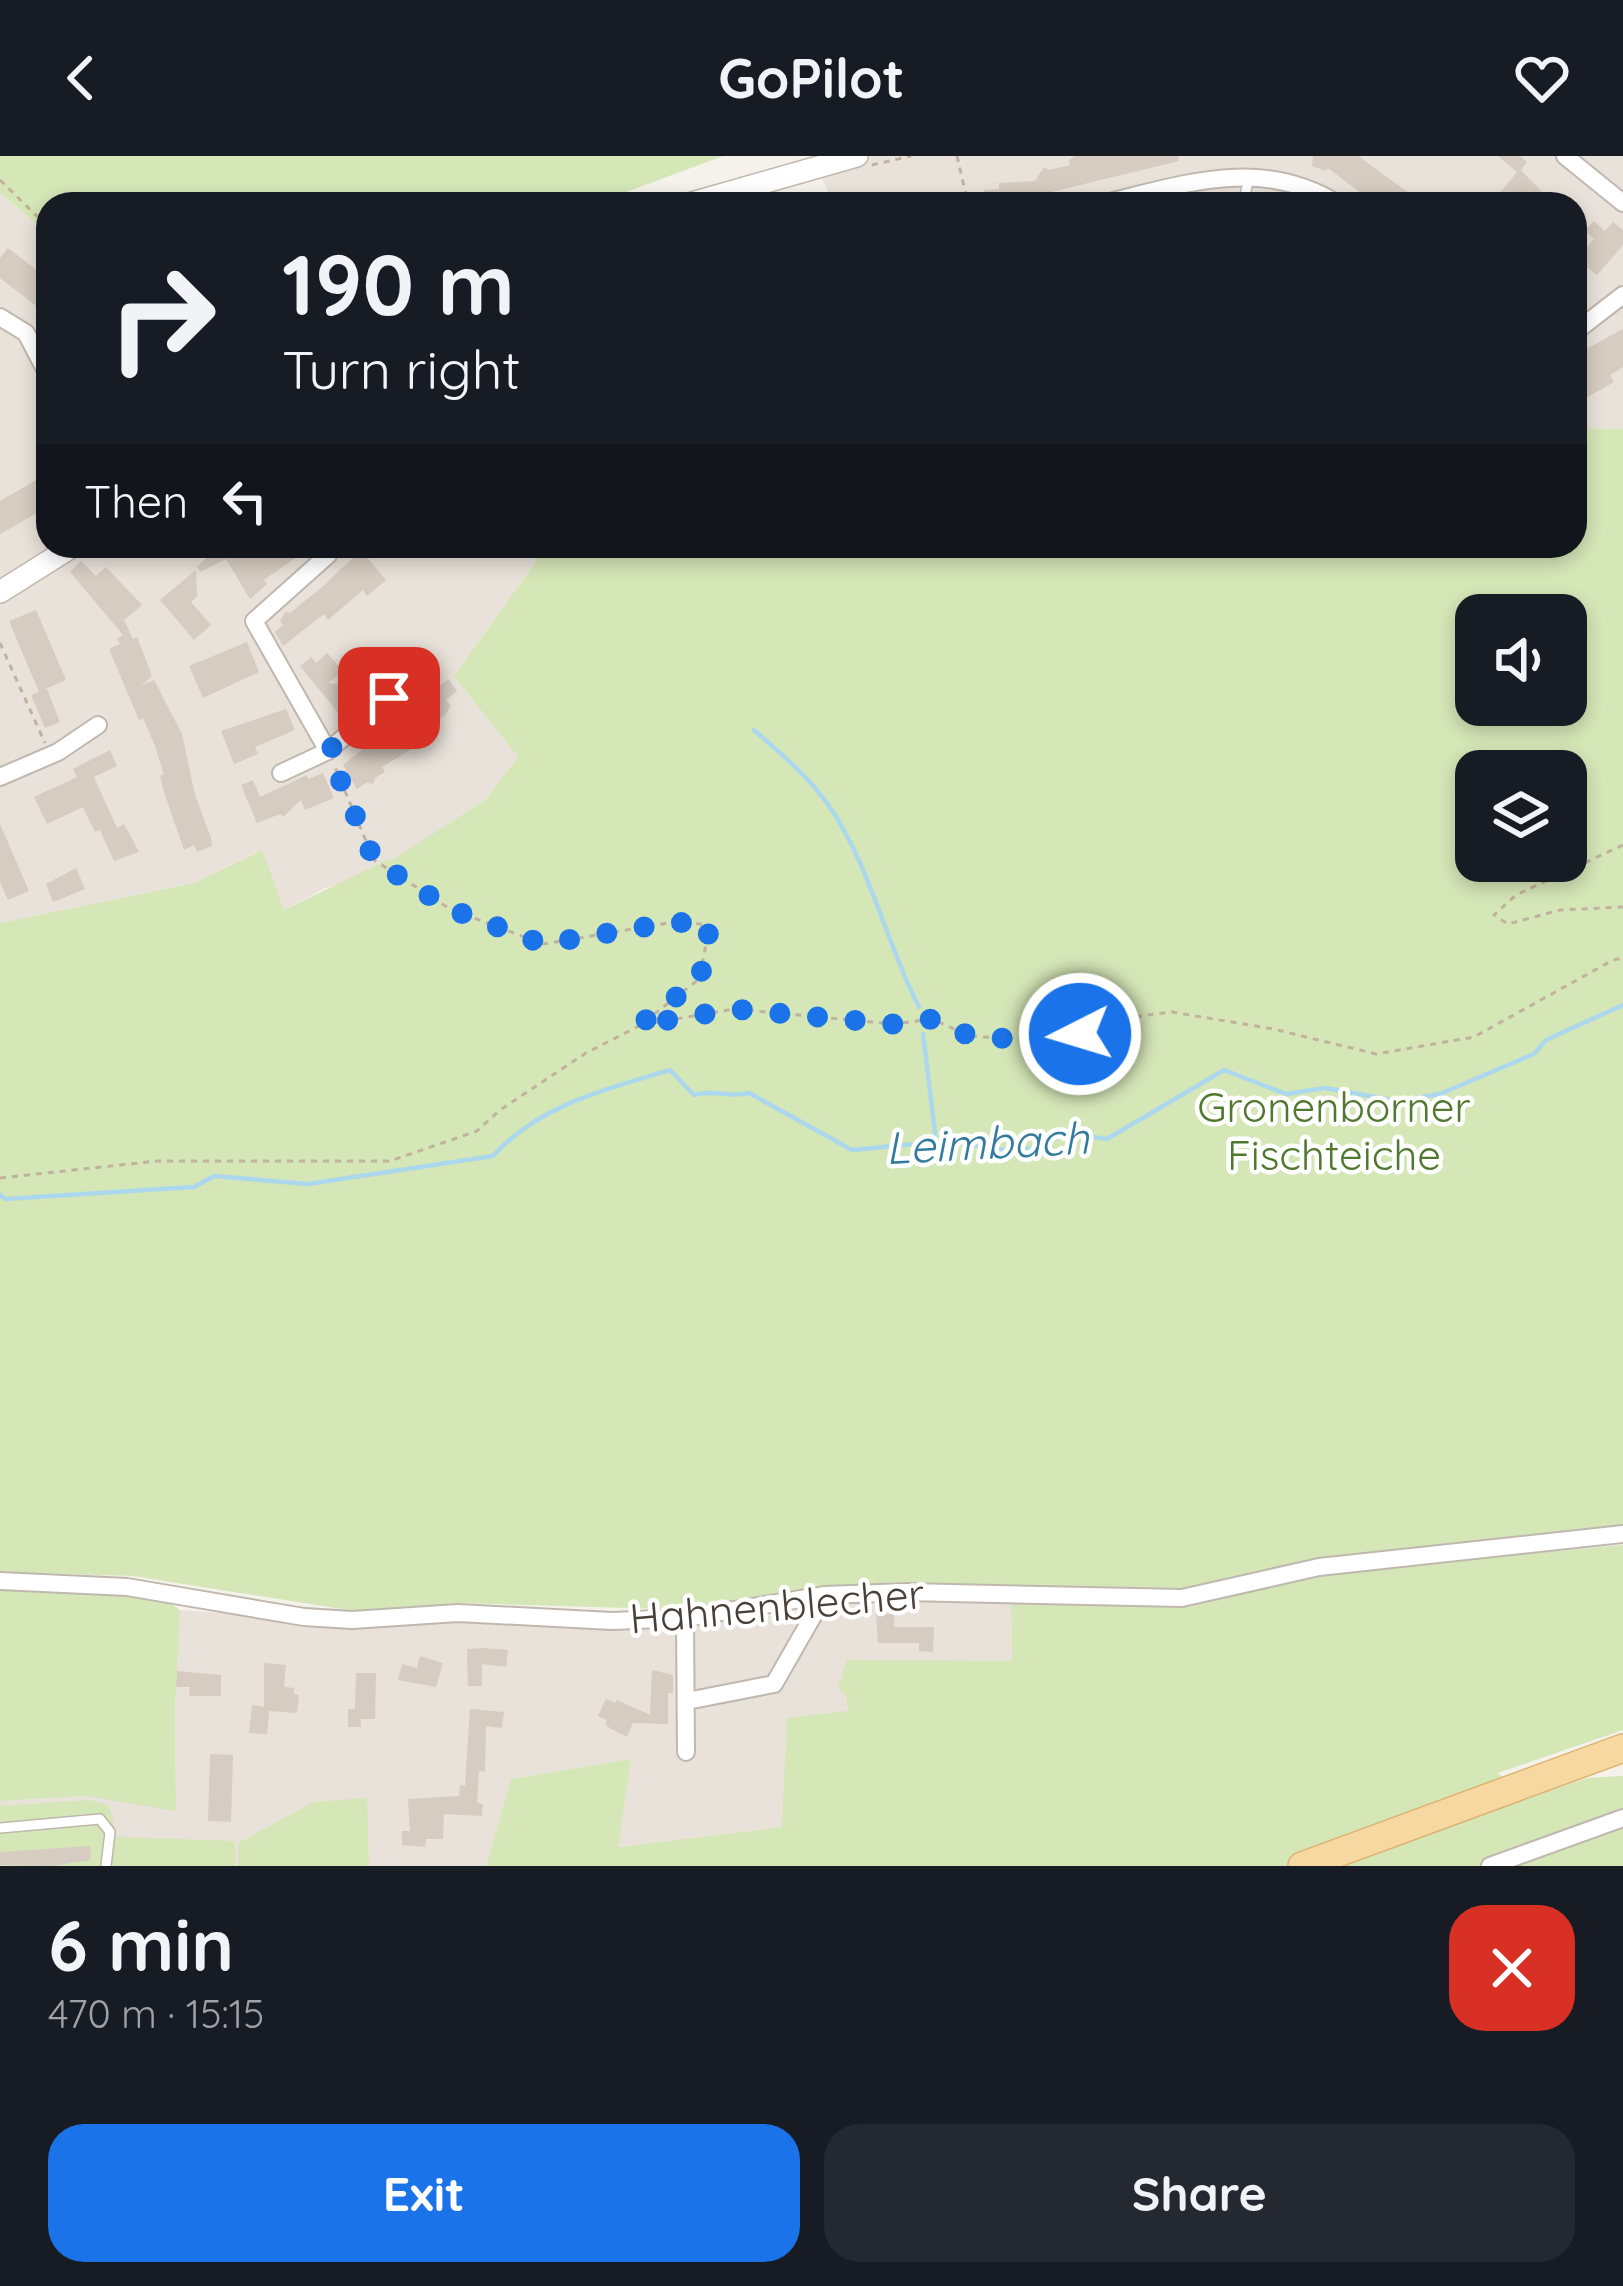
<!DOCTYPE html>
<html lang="en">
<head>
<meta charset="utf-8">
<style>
  :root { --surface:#171b24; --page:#242831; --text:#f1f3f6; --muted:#9ea1a6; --accent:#1a73e8 }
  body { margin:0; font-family:Quicksand,sans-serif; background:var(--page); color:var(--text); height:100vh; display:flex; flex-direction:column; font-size:45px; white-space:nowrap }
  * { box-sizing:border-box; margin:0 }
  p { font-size:39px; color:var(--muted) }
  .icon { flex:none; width:66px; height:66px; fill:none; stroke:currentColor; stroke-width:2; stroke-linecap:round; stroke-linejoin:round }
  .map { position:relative; height:1710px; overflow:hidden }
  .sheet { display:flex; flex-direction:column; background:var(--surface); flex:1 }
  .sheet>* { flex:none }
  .guide { position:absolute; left:36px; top:36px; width:1551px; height:366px; border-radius:36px; box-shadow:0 6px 18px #0003; background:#171b24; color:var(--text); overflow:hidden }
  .buttons { position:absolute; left:1455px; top:438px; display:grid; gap:24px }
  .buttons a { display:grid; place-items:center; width:132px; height:132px; border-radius:24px; background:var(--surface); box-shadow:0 6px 18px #0003; font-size:60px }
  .pin { position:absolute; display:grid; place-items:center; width:102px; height:102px; color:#fff; margin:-51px; border-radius:24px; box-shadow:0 6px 18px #0006 }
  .me { position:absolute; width:132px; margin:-66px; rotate:265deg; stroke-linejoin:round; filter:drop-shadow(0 0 9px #0008) }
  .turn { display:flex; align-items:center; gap:42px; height:252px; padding:0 48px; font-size:54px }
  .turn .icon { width:156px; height:156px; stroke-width:2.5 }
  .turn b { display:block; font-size:84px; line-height:102px }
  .then { display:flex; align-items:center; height:114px; padding:0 48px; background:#0003; gap:24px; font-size:45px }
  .round { display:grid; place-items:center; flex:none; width:126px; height:126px; border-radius:36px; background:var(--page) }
  .head { display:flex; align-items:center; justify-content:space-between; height:204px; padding:0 48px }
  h1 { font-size:72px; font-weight:700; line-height:90px }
  .action { display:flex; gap:24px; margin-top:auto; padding:24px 48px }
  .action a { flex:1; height:138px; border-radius:36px; background:var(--accent); color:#fff; font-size:48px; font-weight:700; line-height:138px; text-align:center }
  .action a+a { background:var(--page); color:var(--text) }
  header { display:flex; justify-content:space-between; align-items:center; height:156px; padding:0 48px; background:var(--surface); font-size:54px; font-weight:700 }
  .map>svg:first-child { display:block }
</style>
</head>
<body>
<header><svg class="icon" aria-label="back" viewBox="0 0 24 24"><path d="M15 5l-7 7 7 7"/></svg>GoPilot<svg class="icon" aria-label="heart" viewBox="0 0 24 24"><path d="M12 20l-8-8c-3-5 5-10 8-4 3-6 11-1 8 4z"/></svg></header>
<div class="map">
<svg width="1623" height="1710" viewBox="0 0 1623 1710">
  <rect width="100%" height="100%" fill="#f5f1eb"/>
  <g fill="#e8e2da">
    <polygon points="813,0 1623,0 1623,273 1575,272 1575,48 833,48"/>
    <polygon points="0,37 48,77 48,390 547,390 454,520 518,601 486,643 370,720 325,732 284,754 261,694 194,727 0,767"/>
    <polygon points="866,1446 1011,1446 1012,1506 846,1540 848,1555 782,1671 617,1691 631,1605 511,1623 486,1710 369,1710 366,1643 313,1646 238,1687 238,1710 0,1710 0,1645 86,1640 176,1654 175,1554 180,1454 251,1459 447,1461 551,1469 690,1471"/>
  </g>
  <g fill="#d5e6b7" fill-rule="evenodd">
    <polygon points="0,0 723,0 594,48 418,48 412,42 407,48 48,48 48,77 0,37"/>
    <path d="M 1575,272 L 1623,273 L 1623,1370 L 1180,1435 L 894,1426 L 805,1435 L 697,1454 L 456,1447 L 361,1456 L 133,1420 L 0,1416 L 0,767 L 194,727 L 262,694 L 284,754 L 389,703 L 393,704 L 486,643 L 518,601 L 454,520 L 547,390 L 1575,390 ZM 1476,459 L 1566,459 L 1566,549 L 1476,549 ZM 1476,615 L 1566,615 L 1566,705 L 1476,705 Z"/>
    <polygon points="1623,1389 1623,1574 1498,1617 1525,1643 1587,1622 1623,1620 1623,1710 486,1710 511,1623 631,1603 618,1691 782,1671 787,1562 848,1555 846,1540 838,1532 847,1504 1012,1505 1011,1446 1189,1451 1325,1417"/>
    <polygon points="0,1434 158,1439 180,1454 175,1554 176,1655 86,1640 0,1645"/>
    <polygon points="367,1642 369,1710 238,1710 238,1687 313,1646"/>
    <polygon points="89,1644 109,1649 117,1681 235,1685 235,1710 0,1710 0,1650"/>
  </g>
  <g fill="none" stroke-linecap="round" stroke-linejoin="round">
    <g stroke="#acd8ed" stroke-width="4.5">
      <path d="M 754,574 C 779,596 807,619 827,647 C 870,708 885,785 919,851"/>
      <polyline points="923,878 936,985"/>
      <path d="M 0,1039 L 5,1043 L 194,1031 L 214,1020 L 308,1028 L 493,1000 C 539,949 606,933 670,914 L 694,939 C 714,933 729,942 749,937 L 852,994 L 945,985 L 1011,995 L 1043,991 L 1064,977 L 1107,983 L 1224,914 L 1286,938 L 1325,932 L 1398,945 L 1440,938 L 1534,898 L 1546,884 L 1623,849"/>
    </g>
  </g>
  <g fill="#d6ccc1">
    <polygon points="1075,0 1178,0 1179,5 1027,42 1028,47 985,48 984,34 999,33 999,27 1035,25 1044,11 1049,14 1070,9 1069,4"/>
    <polygon points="1313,0 1358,0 1424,48 1375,48 1328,12 1326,15 1312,10"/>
    <polygon points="1498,0 1520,0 1527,6 1521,14 1545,39 1538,48 1511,48 1499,38 1517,16"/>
    <polygon points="1594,65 1605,75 1613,66 1623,74 1623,89 1597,119 1577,103 1594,83 1585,75"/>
    <polygon points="8,92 48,123 48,159 0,122 0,102"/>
    <polygon points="1623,173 1623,211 1610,219 1614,226 1575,248 1575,199"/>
    <polygon points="38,323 48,351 0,378 0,345"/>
    <polygon points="218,390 312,390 264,424 267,428 250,443 226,403 200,416 197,411"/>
    <polygon points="361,394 386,424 367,440 363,434 328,464 324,458 283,490 275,476 283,469 280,465 285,456 290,457 322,431"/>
    <polygon points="81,405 96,420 106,411 142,449 124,464 133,483 137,481 152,520 141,530 154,524 182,578 195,639 211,682 212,690 197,696 194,689 184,694 164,636 160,620 164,618 155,590 143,562 139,564 109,493 120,488 117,482 123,479 70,416"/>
    <polygon points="196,414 197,440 191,446 211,469 194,484 160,444"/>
    <polygon points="36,454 66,524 43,534 47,533 60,566 45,572 31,539 39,536 9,465"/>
    <polygon points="247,486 259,516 203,542 189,510"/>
    <polygon points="327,497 343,515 328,527 356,531 364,547 344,564 300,510 311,501 316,507"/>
    <polygon points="448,523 457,535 446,544 451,550 444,560 413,581 418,589 382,611 385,616 375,622 373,628 367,626 357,633 343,609 364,592 388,581 385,576 418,555 415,551"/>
    <polygon points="286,553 295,574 255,591 258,598 234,608 221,575"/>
    <polygon points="110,594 117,610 94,621 117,672 124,668 139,696 114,705 100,674 95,676 83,651 47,668 34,641 77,621 73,613"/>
    <polygon points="323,617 334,642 305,654 301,644 283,661 280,658 257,667 241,629 253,624 260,641 307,619 308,623"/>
    <polygon points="0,668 29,735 8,744 0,726"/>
    <polygon points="76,712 85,733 53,746 46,728"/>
    <polygon points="876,1458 894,1458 894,1471 934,1471 933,1496 919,1495 919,1487 878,1487"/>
    <polygon points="483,1492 508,1494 506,1511 482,1508 482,1530 468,1530 467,1493"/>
    <polygon points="420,1500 443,1507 436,1531 398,1524 402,1508 417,1512"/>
    <polygon points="264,1507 286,1509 284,1531 294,1532 294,1538 299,1539 297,1557 269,1555 267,1578 249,1577 252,1549 264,1551"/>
    <polygon points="652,1514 673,1519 673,1537 668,1537 668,1568 633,1567 627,1581 611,1573 605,1568 607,1564 598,1560 606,1543 615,1547 617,1544 650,1559"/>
    <polygon points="177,1515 221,1519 221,1540 189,1540 190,1531 176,1531"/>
    <polygon points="356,1517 376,1517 375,1563 361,1563 361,1571 348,1571 348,1553 355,1553"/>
    <polygon points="470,1553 504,1556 502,1572 486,1570 485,1616 479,1615 477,1647 483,1648 482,1660 444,1658 443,1683 426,1683 425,1691 402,1689 402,1675 410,1675 408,1643 459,1640 460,1629 465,1630"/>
    <polygon points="210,1598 233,1599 231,1666 208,1665"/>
    <polygon points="90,1690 91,1704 52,1710 0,1709 0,1696"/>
  </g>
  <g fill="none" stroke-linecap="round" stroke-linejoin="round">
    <g stroke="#c0b8ae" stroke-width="12">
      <g id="service">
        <polyline points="1243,48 1249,22"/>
        <polyline points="0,1672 100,1663 110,1676 106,1710"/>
      </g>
    </g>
    <g stroke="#c0b8ae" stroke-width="20">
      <g id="minor">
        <polyline points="1565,0 1623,47"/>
        <path d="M 1101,48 C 1184,28 1261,0 1338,48"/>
        <polyline points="0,161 26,177 48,219"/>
        <polyline points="1575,176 1623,139"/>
        <polyline points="326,390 328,399 254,465 328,595"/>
        <polyline points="281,617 328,595 420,515"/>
        <polyline points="0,621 58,596 98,569"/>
        <polyline points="0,1425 127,1431 304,1461 352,1464 458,1457 612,1465 685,1462 825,1439 906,1436 1182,1442 1319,1411 1623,1378"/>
        <polyline points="685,1462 686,1596"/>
        <polyline points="687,1545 774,1528 825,1439"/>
        <polyline points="1490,1710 1623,1662"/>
      </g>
    </g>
    <g stroke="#c0b8ae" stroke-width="24">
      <g id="tertiary">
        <polyline points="688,48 857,0"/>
        <polyline points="0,436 73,390"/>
      </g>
    </g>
    <g stroke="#ddb371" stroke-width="30">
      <polyline id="primary" points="1302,1710 1623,1592"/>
    </g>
    <g stroke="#c1b2a0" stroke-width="3" stroke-dasharray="6 6" stroke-linecap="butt">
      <polyline points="957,0 968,48"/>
      <polyline points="872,9 911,0"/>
      <polyline points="0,24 48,71"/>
      <polyline points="0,487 45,587"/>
      <polyline points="1623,689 1516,739 1494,759 1508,768 1560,754 1623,751"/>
      <polyline points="641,869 734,853 893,868 932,863 970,880 1026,884 1080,878 1125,862 1172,856 1273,873 1376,898 1474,881 1613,804 1623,802"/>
      <polyline points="0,1022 157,1005 390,1005 477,975 500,954 586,897 639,870 699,823 710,769 674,766 543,788 450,753 374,704 334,609"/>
    </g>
    <use href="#service" stroke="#fff" stroke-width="9"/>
    <use href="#minor" stroke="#fff" stroke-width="16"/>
    <use href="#tertiary" stroke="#fff" stroke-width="21"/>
    <use href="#primary" stroke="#f8d8a1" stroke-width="27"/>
  </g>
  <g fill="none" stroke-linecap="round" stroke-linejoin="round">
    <polyline stroke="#1a73e8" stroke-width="21" stroke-dasharray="0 37.8" points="389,542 328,595 374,704 450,753 543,788 674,766 710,769 700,823 639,869 734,853 893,868 932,863 970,880 1026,884 1080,878"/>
  </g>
  <g text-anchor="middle" stroke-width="9" stroke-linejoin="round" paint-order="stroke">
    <g font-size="42" fill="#51782f" stroke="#fff">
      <text x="1334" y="966">Gronenborner<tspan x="1334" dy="48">Fischteiche</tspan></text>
    </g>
    <g font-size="42" fill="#494139" stroke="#fff">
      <text transform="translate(777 1450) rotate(-5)" y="15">Hahnenblecher</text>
    </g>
    <g font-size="45" font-style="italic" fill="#347b9f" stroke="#fff">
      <text transform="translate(987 987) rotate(-3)" y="16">Leimbach</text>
    </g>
  </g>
</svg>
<div class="buttons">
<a><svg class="icon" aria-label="sound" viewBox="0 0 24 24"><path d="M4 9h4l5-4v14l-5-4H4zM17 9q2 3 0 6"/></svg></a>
<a><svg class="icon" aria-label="layers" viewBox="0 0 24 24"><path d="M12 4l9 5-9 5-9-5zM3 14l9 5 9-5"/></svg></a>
</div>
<div class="pin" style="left:389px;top:542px;background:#d93025"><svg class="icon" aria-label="arrive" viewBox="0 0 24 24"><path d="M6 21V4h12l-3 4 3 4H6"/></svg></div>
<svg class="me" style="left:1080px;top:878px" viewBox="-20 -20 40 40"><circle r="17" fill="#1a73e8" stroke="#fff" stroke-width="3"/><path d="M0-11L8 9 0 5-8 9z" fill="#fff"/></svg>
<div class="guide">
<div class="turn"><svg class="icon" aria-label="right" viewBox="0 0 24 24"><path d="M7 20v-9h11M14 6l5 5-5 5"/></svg><div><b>190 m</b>Turn right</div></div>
<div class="then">Then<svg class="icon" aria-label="left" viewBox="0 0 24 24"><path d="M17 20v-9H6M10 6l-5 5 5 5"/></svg></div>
</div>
</div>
<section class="sheet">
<div class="head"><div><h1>6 min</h1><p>470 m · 15:15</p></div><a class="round" style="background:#d93025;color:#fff"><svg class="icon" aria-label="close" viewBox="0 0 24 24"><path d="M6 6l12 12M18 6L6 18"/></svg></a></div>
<div class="action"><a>Exit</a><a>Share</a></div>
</section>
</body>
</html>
